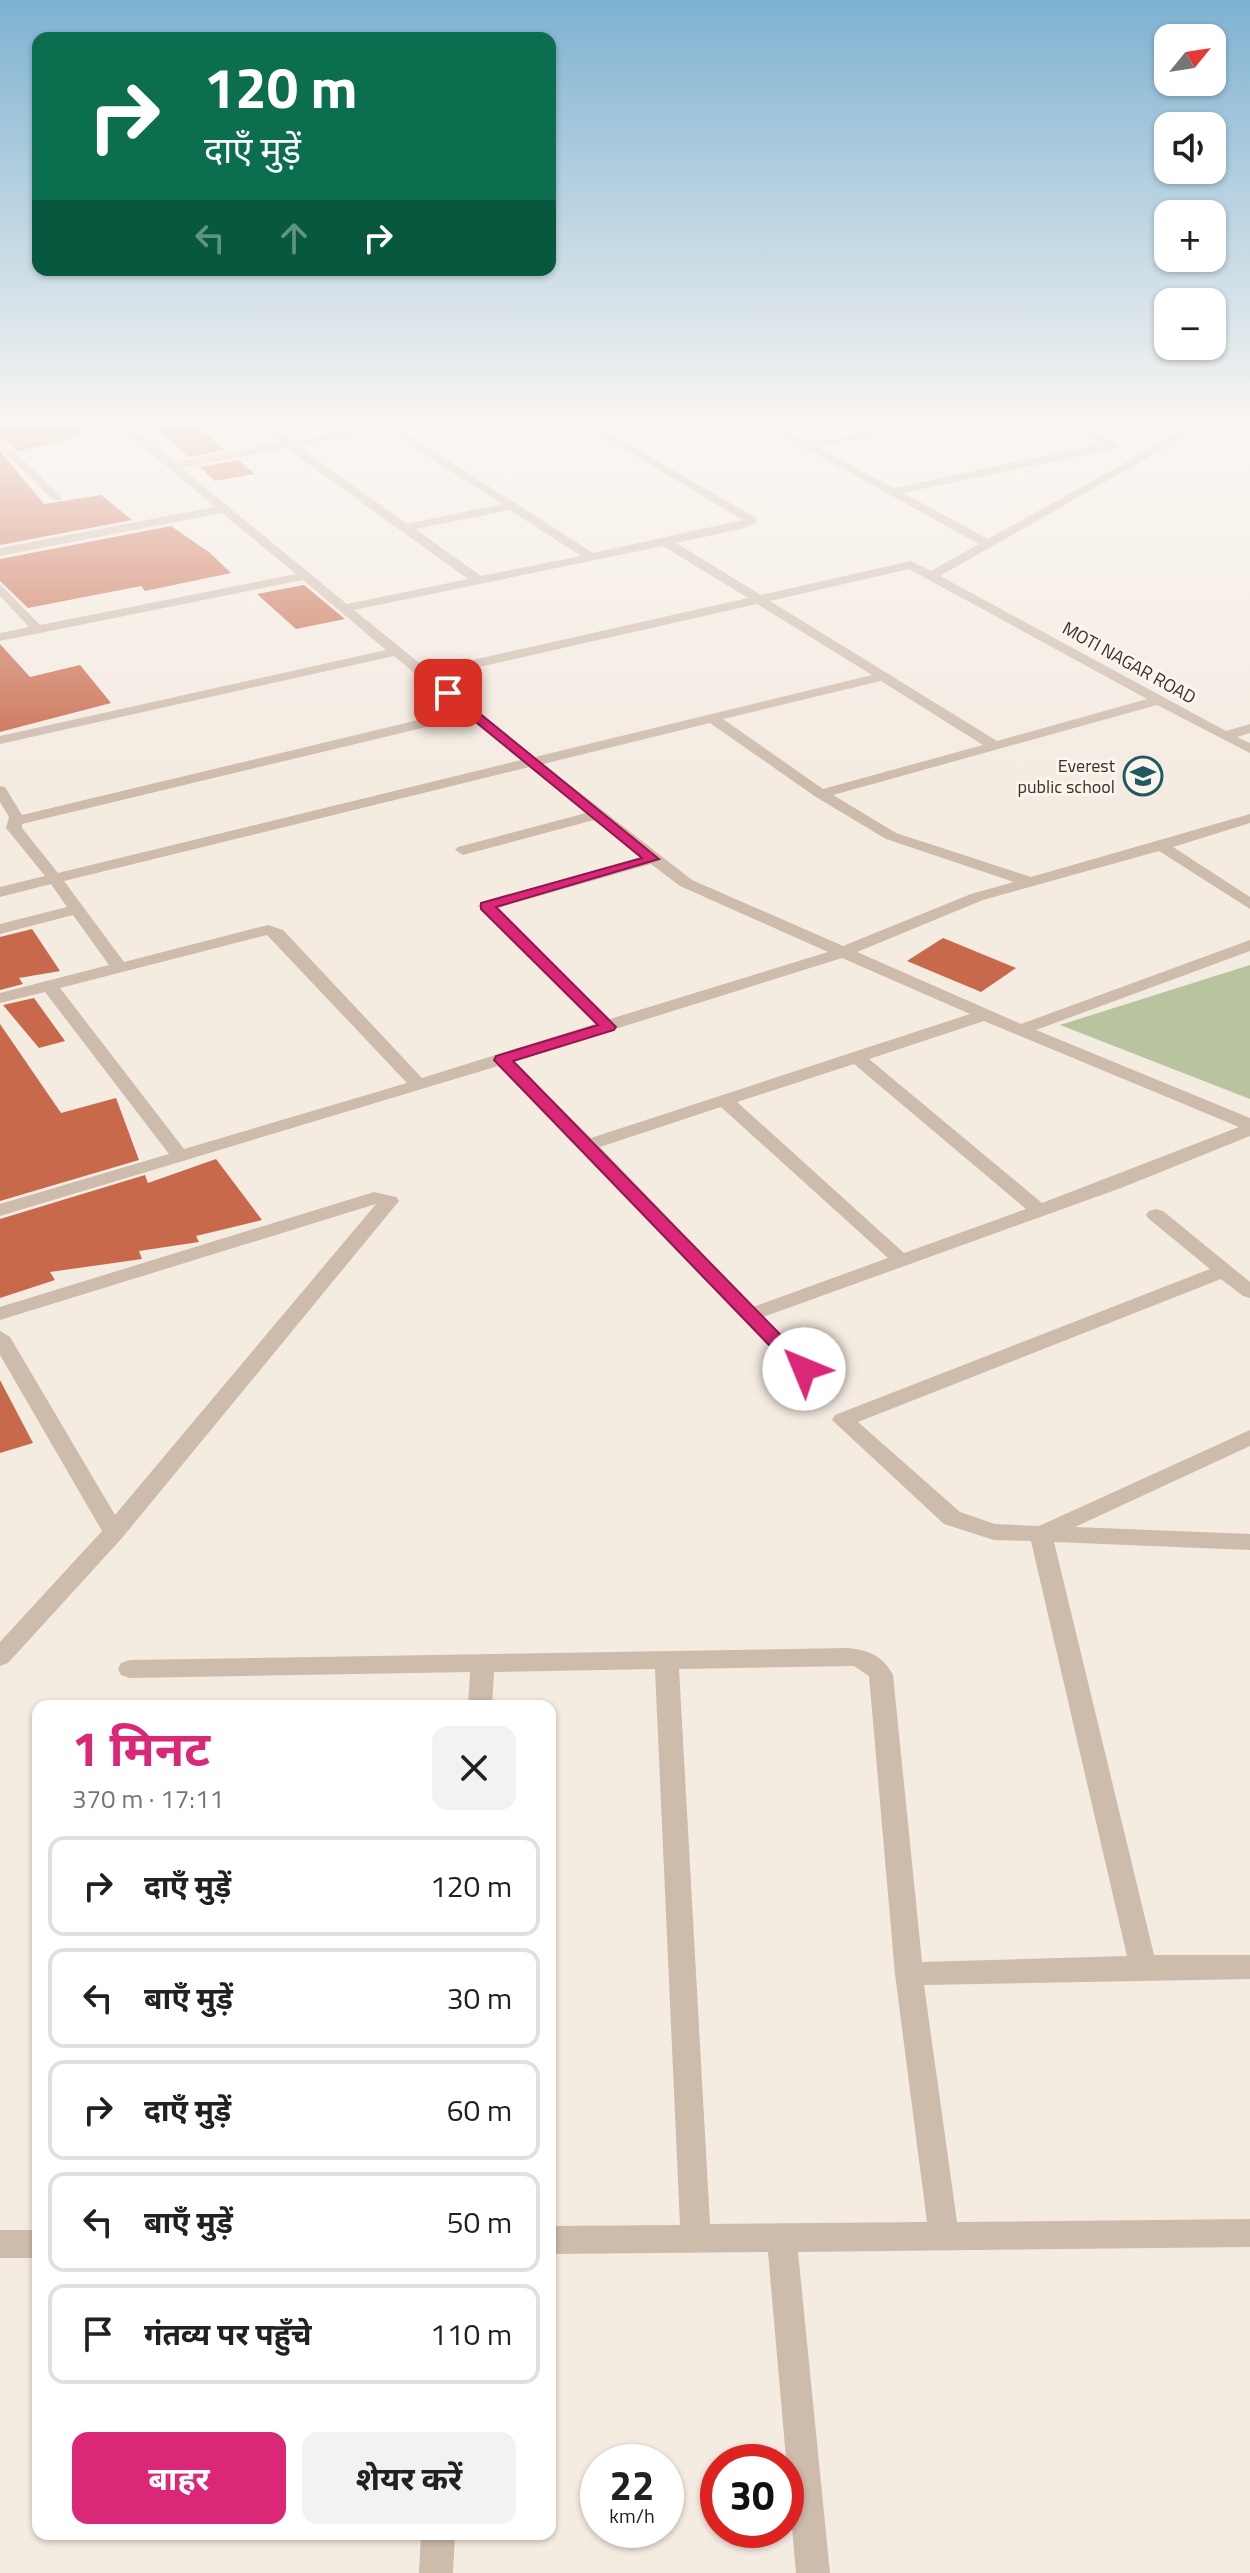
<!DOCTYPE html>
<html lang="hi">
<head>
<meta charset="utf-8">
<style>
  :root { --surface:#fff; --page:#f2f2f2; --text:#202124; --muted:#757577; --line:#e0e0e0; --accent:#db2777 }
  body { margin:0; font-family:"Titillium Web","Noto Sans Devanagari",sans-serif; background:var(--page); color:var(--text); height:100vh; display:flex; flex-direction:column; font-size:30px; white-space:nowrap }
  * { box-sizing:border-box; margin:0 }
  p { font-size:26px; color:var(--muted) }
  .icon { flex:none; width:44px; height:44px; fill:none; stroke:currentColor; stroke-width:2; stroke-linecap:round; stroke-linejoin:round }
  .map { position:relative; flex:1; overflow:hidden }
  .side { position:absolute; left:32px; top:1700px; width:524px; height:840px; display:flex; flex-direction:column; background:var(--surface); border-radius:16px; box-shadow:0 2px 6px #0004 }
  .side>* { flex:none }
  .top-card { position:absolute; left:32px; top:32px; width:524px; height:244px; border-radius:16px; box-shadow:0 2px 6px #0004; background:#0b6e4f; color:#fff; overflow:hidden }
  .needle { width:52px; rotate:60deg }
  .buttons { position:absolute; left:1154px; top:24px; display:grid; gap:16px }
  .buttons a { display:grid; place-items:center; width:72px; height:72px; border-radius:16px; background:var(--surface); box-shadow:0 2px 6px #0004; font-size:40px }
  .speed { position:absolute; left:580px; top:2444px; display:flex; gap:16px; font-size:40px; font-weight:700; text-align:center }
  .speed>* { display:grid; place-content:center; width:104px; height:104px; border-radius:50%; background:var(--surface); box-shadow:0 2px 6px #0004; line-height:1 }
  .speed small { font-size:20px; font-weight:400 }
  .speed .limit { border:12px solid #d22; background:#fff; color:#111 }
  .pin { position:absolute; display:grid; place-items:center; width:68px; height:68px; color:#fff; margin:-34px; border-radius:16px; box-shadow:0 4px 12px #0006 }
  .me { position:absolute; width:88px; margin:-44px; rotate:315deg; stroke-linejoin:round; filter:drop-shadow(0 0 6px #0008) }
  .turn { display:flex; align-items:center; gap:28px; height:168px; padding:0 40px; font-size:36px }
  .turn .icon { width:104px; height:104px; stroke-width:2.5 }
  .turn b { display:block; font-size:56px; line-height:68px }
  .lanes { display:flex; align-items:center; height:76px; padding:0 40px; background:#0003; justify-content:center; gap:40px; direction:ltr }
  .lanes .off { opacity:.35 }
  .round { display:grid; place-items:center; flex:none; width:84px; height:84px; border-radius:16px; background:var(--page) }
  .overview { display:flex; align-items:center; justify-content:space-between; height:136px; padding:0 40px }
  h1 { font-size:48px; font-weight:700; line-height:60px; color:var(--accent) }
  .cta { display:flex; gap:16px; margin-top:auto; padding:16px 40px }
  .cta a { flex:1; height:92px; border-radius:16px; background:var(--accent); color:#fff; font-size:32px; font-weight:700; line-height:92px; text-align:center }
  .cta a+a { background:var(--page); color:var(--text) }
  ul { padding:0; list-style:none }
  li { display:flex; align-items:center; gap:24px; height:100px; margin:0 16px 12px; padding:0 24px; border:4px solid var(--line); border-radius:16px }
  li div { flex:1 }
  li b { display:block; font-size:30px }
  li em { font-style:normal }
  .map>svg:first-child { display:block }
</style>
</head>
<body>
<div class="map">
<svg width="1250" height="2573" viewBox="0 0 1250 2573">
  <rect width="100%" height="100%" fill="#f4ebe1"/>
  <polygon fill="#b8c4a0" points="1250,965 1250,1099 1060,1025"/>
  <g fill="#c8694b">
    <polygon points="0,425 81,425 82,436 18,451 0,435"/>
    <polygon points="153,425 195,425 226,450 188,457"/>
    <polygon points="0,451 44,504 101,495 132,520 0,545"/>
    <polygon points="238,460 255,474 215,481 200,467"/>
    <polygon points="171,526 210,553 231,573 145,591 141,586 28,608 0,581 0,559"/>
    <polygon points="304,585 345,619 296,629 257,594"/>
    <polygon points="0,644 30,677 80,665 111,703 0,732"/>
    <polygon points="32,929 60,971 19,978 23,984 0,990 0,937"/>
    <polygon points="943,938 1016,968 981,992 907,961"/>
    <polygon points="34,998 65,1041 39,1048 3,1005"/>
    <polygon points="0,1024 61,1113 116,1098 139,1160 0,1201"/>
    <polygon points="216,1159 262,1220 196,1236 199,1242 139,1251 142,1259 50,1272 55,1280 0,1298 0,1219 145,1175 148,1183"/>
    <polygon points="0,1380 33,1443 0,1453"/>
  </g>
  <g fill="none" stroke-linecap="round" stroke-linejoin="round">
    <g fill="#cdbbac" fill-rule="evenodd">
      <path d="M 118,425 L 129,425 L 175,462 L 279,443 L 256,425 L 267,425 L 290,441 L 393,425 L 593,553 L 743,520 L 583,425 L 595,425 L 756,518 L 756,522 L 745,528 L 676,543 L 761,595 L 911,561 L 931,571 L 979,544 L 764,425 C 782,425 795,441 811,441 C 847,441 882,425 918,425 L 913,428 L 817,447 L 894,488 L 1100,444 L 1061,425 L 1074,425 L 1117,444 L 1117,448 L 1113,449 L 903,493 L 988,539 L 1193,425 L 1205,425 L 940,576 L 1226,731 L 1250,724 L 1250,733 L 1237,737 L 1250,743 L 1250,753 L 1157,705 L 833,795 L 896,833 L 1031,877 L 1250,814 L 1250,823 L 1173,847 L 1250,897 L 1250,909 L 1159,851 L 983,900 L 857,952 L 1021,1024 L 1250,940 L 1250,951 L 1036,1030 L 1250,1118 L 1250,1136 L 1121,1188 L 763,1317 L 811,1364 L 814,1369 L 804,1376 L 797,1374 C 695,1273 599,1167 498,1066 L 0,1216 L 0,1204 L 169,1154 L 45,992 L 0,1003 L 0,993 L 109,965 L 73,915 L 0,934 L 0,924 L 67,907 L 51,884 L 0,897 L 0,887 L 45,876 L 6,828 L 9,817 L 0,802 L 0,786 L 5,787 L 22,815 L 460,710 L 394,656 L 0,744 L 0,736 L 386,650 L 303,580 L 0,641 L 0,633 L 29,627 L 0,596 L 0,584 L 40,625 L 296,574 L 222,513 L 0,556 L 0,548 L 215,507 ZM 386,430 L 502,504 L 407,524 L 298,446 ZM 286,448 L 468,579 L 347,604 L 181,468 ZM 510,510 L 581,556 L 481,576 L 415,529 ZM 663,546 L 748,598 L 428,670 L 354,610 ZM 909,569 L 1147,699 L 997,741 L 770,601 ZM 757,604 L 872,675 L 535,757 L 435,677 ZM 881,681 L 983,745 L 823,789 L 723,719 ZM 468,717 L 521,760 L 58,873 L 22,828 L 22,824 ZM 710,723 L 816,797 L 886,839 L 1014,882 L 971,894 L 843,946 L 692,880 L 543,764 ZM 529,767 L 586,813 L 458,847 L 455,850 L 463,855 L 594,820 L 642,857 L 480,903 L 478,906 L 595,1024 L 422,1078 L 283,930 L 268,925 L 124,962 L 64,881 ZM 651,864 L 680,886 L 828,952 L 610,1019 L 497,908 ZM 267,935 L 407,1083 L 184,1149 L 60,988 ZM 842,958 L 970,1014 L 591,1138 L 513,1061 ZM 984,1021 L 1239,1127 L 1042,1203 L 869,1059 ZM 854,1064 L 1026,1209 L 904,1253 L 737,1102 ZM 721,1107 L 888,1258 L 753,1307 L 600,1147 Z"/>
      <polygon points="0,438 61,496 61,500 53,500 0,447"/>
      <polygon points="374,1192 396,1197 399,1201 122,1538 8,1663 0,1666 0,1642 102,1531 0,1355 0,1331 10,1337 115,1515 376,1204 0,1320 0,1307"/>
      <path d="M 1156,1209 L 1163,1211 L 1250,1282 L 1250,1298 L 1243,1296 L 1221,1279 L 858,1422 L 960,1512 L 995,1524 L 1039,1526 L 1250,1430 L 1250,1446 L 1075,1527 L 1250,1534 L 1250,1550 L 1054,1542 L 1154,1955 L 1250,1955 L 1250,1979 L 924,1985 L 957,2222 L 1250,2219 L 1250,2247 L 798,2252 L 830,2573 L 796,2573 L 768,2252 L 550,2254 L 550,2226 L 680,2225 L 655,1669 L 494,1672 L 492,1706 L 468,1706 L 470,1672 L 130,1678 L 121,1675 L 118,1669 L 121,1663 L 130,1660 L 848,1648 C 869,1650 883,1656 893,1675 L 922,1962 L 1127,1956 L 1031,1541 L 994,1540 L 944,1524 L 832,1420 L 835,1415 L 1210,1269 L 1149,1219 L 1146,1215 L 1149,1211 ZM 854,1666 L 869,1676 L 895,1974 L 927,2222 L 710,2224 L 679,1669 Z"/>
      <rect x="0" y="2230" width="38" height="28"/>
      <polygon points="421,2534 455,2534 453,2573 419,2573"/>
    </g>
  </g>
  <linearGradient id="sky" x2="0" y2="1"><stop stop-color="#7eb2d2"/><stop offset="0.54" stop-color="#faf6f2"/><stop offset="1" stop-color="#faf6f2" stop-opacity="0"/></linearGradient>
  <rect width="1250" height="785" fill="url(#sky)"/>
  <polygon fill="#db2777" stroke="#8e194d" stroke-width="2" points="444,691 452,691 659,859 496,907 616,1027 614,1030 513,1061 810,1365 813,1369 810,1374 797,1374 494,1060 496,1056 598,1025 481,909 481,903 642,858 444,696"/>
  <defs>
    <g id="school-ring" transform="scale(2)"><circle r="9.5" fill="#fbf5ee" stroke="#1f5a5e" stroke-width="1.5"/><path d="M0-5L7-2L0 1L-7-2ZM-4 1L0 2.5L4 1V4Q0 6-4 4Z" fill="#1f5a5e"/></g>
  </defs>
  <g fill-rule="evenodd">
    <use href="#school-ring" x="1143" y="776"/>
  </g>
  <g text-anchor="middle" stroke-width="6" stroke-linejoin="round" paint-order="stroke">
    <g font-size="18" fill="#3b302b" stroke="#fbf5ee">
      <text transform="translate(1129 663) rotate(29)" y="6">MOTI NAGAR ROAD</text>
    </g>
    <g font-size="18" fill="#3b302b" stroke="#fbf5ee" text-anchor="end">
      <text x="1115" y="772">Everest<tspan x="1115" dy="21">public school</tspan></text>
    </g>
  </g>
</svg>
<div class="buttons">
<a><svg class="needle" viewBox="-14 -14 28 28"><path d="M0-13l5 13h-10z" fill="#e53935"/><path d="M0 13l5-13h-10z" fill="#757577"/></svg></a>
<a><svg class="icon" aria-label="sound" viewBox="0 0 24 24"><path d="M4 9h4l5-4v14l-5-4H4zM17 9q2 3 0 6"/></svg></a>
<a>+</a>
<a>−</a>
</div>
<div class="speed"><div>22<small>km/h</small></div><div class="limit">30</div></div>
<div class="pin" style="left:448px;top:693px;background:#d93025"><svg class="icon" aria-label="arrive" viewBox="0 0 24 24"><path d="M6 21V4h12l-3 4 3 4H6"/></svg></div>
<svg class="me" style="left:804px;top:1369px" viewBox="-20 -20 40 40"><circle r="19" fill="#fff"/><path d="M0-13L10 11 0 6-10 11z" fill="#db2777"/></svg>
<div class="top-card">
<div class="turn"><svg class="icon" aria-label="right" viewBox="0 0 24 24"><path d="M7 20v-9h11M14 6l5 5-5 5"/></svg><div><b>120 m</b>दाएँ मुड़ें</div></div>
<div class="lanes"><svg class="icon off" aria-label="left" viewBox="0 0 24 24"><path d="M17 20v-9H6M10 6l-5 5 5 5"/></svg><svg class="icon off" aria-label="ahead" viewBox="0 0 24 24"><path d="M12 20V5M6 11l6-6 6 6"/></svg><svg class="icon" aria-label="right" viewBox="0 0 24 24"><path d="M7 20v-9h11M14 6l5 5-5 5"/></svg></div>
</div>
<section class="side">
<div class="overview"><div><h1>1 मिनट</h1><p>370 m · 17:11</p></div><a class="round"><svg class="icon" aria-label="close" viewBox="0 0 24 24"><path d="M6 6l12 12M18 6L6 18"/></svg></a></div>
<ul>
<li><svg class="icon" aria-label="right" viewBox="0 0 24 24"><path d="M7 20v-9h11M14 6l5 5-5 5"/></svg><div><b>दाएँ मुड़ें</b></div><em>120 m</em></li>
<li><svg class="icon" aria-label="left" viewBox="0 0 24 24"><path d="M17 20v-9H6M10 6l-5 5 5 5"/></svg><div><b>बाएँ मुड़ें</b></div><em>30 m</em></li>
<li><svg class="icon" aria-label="right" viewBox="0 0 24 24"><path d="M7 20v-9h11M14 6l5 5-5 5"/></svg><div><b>दाएँ मुड़ें</b></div><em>60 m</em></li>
<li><svg class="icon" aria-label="left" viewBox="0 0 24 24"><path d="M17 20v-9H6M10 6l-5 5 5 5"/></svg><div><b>बाएँ मुड़ें</b></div><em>50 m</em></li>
<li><svg class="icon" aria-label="arrive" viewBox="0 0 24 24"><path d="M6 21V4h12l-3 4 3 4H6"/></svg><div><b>गंतव्य पर पहुँचे</b></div><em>110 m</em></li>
</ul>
<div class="cta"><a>बाहर</a><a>शेयर करें</a></div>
</section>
</div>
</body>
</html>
